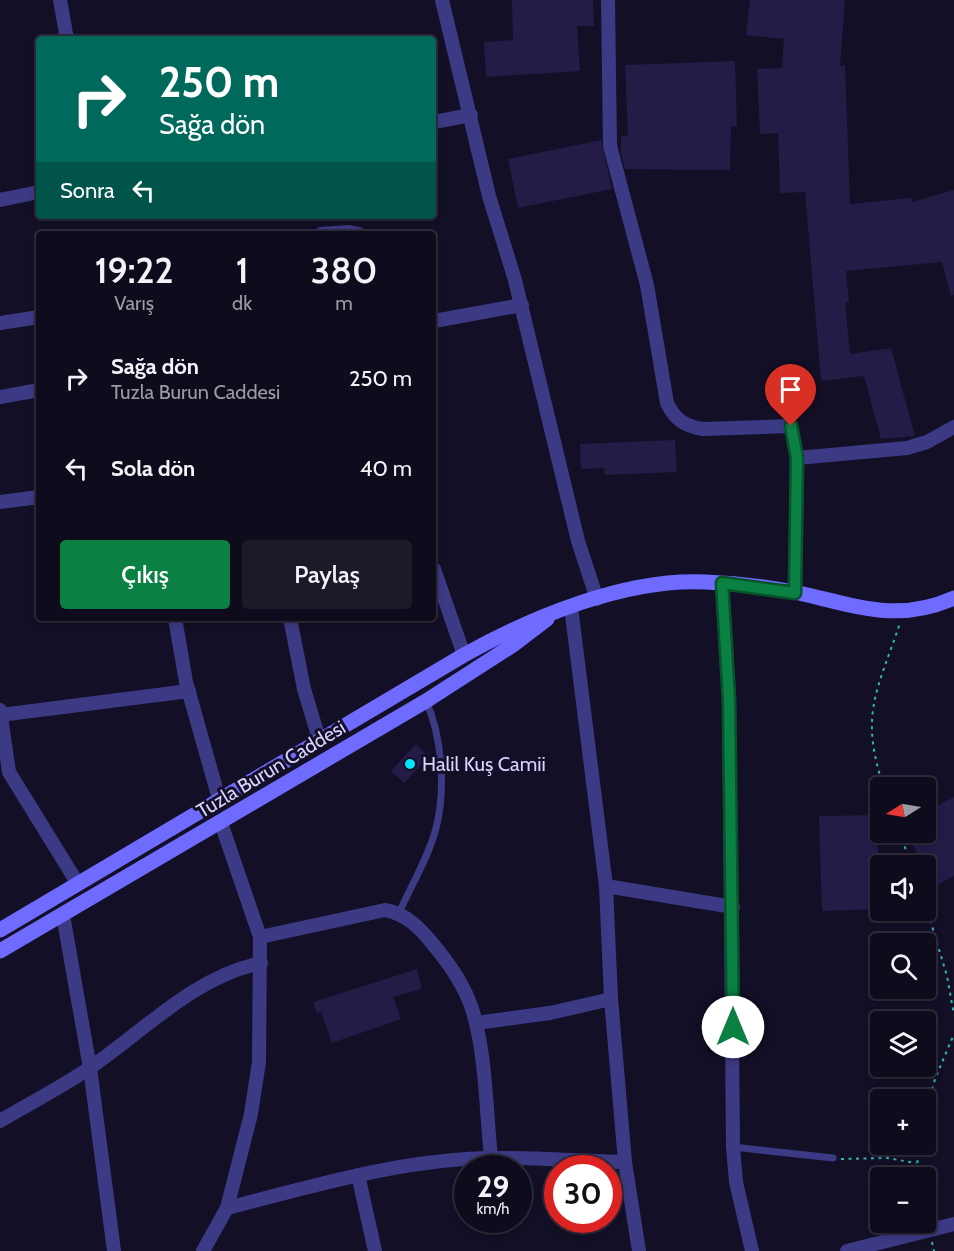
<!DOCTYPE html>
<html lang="tr">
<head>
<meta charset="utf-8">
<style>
  :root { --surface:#0e0b1c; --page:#1c1929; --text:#f1f3f6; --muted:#9b9ba3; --line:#2e2b3b; --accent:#0b8043 }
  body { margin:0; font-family:Cabin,sans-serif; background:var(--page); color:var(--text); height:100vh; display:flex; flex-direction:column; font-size:22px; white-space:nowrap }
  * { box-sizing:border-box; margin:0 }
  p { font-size:20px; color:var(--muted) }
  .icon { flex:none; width:33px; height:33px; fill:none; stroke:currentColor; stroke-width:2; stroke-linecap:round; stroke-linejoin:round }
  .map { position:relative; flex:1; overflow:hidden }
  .side { position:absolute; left:36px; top:231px; width:400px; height:390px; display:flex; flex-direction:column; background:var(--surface); border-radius:6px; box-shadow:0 3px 9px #0003,0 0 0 2px var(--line) }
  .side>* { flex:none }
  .hud { position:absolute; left:36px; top:36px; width:400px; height:183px; border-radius:6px; box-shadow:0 3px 9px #0003,0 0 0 2px var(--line); background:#00695c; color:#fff; overflow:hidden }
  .needle { width:39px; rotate:259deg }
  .controls { position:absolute; left:870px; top:777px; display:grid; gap:12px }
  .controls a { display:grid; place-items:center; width:66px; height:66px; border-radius:6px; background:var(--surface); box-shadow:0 3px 9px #0003,0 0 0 2px var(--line); font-size:30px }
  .speed { position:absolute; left:454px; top:1155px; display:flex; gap:12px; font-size:30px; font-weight:700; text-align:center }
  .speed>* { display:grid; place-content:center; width:78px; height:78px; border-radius:50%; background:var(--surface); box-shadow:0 3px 9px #0003,0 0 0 2px var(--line); line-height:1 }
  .speed small { font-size:15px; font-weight:400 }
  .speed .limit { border:9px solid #d22; background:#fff; color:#111 }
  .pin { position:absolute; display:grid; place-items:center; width:51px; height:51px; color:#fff; margin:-62px -26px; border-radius:50% 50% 50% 0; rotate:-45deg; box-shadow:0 0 6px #0007 }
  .pin .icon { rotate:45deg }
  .me { position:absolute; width:66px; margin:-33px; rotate:0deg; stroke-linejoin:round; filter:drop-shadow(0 0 4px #0008) }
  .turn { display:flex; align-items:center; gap:21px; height:126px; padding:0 24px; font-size:27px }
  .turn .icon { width:78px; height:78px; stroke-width:2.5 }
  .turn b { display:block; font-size:42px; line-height:51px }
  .then { display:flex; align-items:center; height:57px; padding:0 24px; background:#0003; gap:12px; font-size:22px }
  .eta { display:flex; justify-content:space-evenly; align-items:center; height:102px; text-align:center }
  .eta b { font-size:36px; font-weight:600; line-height:42px }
  .cta { display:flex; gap:12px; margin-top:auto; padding:12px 24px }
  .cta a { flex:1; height:69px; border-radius:6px; background:var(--accent); color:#fff; font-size:24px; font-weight:600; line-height:69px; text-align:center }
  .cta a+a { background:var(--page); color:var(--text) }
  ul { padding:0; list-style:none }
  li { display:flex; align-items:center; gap:18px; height:90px; padding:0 24px }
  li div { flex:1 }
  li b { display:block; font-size:22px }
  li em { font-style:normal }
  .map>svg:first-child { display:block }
</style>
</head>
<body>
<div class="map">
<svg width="954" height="1251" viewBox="0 0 954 1251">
  <rect width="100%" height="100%" fill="#130f26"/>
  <g fill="#241b47">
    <polygon points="512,0 593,0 594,26 577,26 580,71 486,77 484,42 513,40"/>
    <polygon points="750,0 845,0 840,66 845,66 850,204 911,198 912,202 954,190 954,295 951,296 942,262 846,271 849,302 845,302 850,354 891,348 915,436 881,439 864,376 821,381 805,192 780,193 778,133 760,134 757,69 782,68 784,39 746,35"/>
    <polygon points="735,61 737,126 731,126 730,170 625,169 621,153 621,136 628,136 625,65"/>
    <polygon points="601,140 612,189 518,208 508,159"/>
    <polygon points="675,440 677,472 605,475 604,468 581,469 580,444"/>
    <polygon points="416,744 429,757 404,783 391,771"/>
    <polygon points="954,797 954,876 930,889 926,880 926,866 922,866 908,832 926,832 926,812"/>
    <polygon points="877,815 880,909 822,911 819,816"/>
    <polygon points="417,969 422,989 393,997 401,1019 332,1043 321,1012 317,1013 313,1002"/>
  </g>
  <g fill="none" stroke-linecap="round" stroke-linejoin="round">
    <g stroke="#2fb8b0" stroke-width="2" stroke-dasharray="3 4.5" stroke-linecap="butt">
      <path d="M 884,788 C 859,714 877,692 900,623"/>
      <polyline points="900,832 911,866"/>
      <polyline points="926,906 947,976 954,1015"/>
      <polyline points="926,1111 935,1079 954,1034"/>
      <polyline points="841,1159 887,1158 916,1163"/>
      <polyline points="916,1178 919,1144"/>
      <polyline points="932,1242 934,1251"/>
    </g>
    <g stroke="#3d3a85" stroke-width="7">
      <path d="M 399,913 C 410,888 430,854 436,828 C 446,790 442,736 426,701"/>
      <polyline points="733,1147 833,1158"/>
    </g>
    <g stroke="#3d3a85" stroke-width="14">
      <polyline points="60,0 67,39"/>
      <polyline points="442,0 489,196 515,280 578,541 597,599"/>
      <path d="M 608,0 L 610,146 L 647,285 L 667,403 C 675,420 685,426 703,429 L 791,426 L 797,458 L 795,593"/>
      <polyline points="434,122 471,115"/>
      <polyline points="0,200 39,192"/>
      <polyline points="321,234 349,232 359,234"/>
      <polyline points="434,321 522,305"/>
      <polyline points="0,323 39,317"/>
      <polyline points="0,397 39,390"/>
      <polyline points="797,458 907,448 927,442 954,427"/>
      <polyline points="0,502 39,497"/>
      <polyline points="434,569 464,655"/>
      <polyline points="722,583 729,699 733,1147 736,1182 752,1251"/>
      <polyline points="571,607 606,886 611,999 625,1162 639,1251"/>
      <polyline points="175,618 186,682 219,799"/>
      <polyline points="290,618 304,689 320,742"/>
      <polyline points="0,710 9,772 78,884"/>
      <polyline points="0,715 189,691"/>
      <polyline points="606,886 733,907"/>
      <polyline points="63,915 90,1068 114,1251"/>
      <path d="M 260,937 L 385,910 C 406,914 419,927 432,943 C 448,962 463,983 471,1006 C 486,1049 486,1112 491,1157"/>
      <polyline points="476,1023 550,1013 611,999"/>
      <path d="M 0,1121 C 30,1103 62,1087 91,1067 C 145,1030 194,977 261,963"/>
      <polyline points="358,1175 375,1251"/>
      <path d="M 227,1208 C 313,1186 402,1159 492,1158 C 536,1157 580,1161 625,1162"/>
      <polyline points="203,1251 227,1208 251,1114 259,1062 260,937 221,823"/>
      <polyline points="847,1251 954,1224"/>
    </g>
    <g stroke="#6f6bff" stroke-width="15">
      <path d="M 0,930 L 464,655 C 532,617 626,578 705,582 C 736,583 769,587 799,593 C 857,606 897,623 954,598"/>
      <polyline points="0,951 426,701 513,645 547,619"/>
    </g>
  </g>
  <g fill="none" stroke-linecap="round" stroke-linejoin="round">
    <g stroke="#07532c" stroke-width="15">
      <polyline id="route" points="733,1027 729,699 722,583 795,593 797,458 791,426"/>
    </g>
    <use href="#route" stroke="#0b8043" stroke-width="10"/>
  </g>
  <circle fill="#00e5ff" stroke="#130f26" stroke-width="2" cx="410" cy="764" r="6"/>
  <g text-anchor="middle" stroke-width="6" stroke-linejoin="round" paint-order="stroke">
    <g font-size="20" fill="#d9d4ff" stroke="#130f26" text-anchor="start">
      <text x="422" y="771">Halil Kuş Camii</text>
    </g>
    <g font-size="20" fill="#d9d4ff" stroke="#130f26">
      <text transform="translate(271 769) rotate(-31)" y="7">Tuzla Burun Caddesi</text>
    </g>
  </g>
</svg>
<div class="controls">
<a><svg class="needle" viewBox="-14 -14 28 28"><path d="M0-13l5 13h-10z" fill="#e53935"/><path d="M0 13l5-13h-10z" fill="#9b9ba3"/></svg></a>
<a><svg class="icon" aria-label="sound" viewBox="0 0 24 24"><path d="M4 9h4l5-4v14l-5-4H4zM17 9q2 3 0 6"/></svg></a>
<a><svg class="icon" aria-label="search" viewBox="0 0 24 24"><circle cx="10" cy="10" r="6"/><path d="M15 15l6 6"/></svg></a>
<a><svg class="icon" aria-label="layers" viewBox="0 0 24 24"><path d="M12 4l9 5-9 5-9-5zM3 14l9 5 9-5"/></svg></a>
<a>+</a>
<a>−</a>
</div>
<div class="speed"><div>29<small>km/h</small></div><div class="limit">30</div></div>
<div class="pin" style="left:791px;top:426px;background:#d93025"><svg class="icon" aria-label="arrive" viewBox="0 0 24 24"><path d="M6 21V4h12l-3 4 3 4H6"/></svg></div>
<svg class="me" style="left:733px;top:1027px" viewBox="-20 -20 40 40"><circle r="19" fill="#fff"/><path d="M0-13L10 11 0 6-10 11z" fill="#0b8043"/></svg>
<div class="hud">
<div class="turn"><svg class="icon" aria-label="right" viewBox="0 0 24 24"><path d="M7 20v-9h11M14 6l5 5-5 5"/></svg><div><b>250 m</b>Sağa dön</div></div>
<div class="then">Sonra<svg class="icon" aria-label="left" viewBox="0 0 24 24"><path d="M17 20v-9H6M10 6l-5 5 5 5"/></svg></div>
</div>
<section class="side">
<div class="eta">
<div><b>19:22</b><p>Varış</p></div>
<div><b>1</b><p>dk</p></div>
<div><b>380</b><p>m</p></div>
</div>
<ul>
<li><svg class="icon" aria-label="right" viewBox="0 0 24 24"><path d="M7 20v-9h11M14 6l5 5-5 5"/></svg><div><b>Sağa dön</b><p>Tuzla Burun Caddesi</p></div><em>250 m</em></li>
<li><svg class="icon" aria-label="left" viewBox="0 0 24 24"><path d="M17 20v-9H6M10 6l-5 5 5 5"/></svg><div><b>Sola dön</b></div><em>40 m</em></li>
</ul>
<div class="cta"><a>Çıkış</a><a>Paylaş</a></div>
</section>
</div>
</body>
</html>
